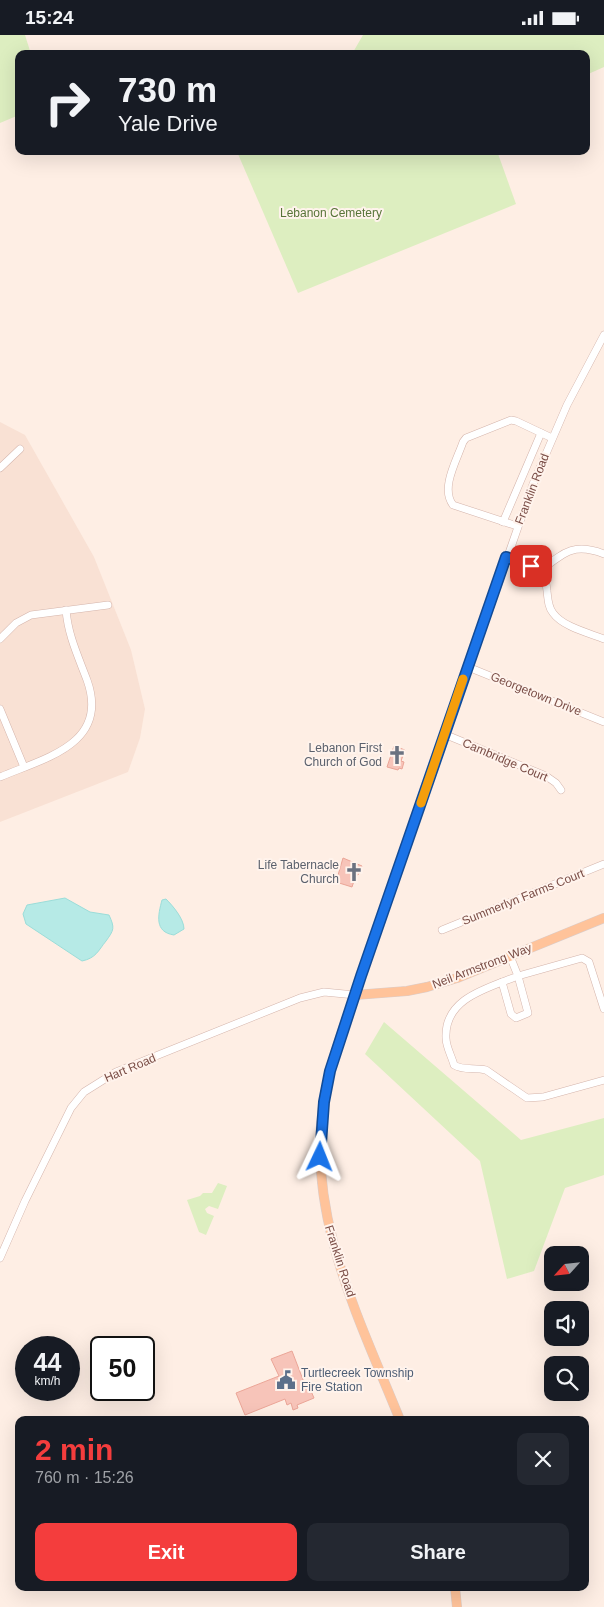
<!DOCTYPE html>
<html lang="en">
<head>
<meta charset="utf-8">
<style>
  :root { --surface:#171b24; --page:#242831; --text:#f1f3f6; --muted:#9ea1a6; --accent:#f43d3d }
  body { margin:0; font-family:Helvetica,sans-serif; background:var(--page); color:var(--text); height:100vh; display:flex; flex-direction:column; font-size:19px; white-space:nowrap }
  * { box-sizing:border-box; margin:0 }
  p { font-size:16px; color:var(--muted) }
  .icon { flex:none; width:28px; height:28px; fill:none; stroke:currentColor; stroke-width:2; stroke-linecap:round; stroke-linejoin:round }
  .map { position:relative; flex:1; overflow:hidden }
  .panel { position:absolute; left:15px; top:1381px; width:574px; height:175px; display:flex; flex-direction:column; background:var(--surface); border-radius:10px; box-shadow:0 5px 20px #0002 }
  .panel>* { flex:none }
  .banner { position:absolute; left:15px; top:15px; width:575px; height:105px; border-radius:10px; box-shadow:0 5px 20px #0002; background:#171b24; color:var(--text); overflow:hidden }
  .needle { width:32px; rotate:243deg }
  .fabs { position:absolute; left:544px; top:1211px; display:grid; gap:10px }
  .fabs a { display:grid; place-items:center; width:45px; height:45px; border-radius:10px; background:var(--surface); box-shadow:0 5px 20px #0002; font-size:25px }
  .speed { position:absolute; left:15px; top:1301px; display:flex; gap:10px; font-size:25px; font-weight:700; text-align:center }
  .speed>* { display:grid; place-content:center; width:65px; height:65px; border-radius:50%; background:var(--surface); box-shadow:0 5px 20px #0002; line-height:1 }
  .speed small { font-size:12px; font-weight:400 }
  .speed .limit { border:2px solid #111; border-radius:8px; background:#fff; color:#111 }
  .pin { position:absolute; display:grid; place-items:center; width:42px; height:42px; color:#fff; margin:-21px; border-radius:10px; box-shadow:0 2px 8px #0006 }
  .me { position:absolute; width:55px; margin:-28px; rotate:2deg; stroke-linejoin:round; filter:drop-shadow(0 0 4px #0008) }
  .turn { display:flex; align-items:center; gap:18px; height:105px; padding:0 20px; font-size:22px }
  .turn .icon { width:65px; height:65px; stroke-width:2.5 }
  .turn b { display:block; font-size:35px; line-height:42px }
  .round { display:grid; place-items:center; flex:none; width:52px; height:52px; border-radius:10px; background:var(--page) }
  .overview { display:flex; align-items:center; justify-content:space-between; height:85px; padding:0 20px }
  h1 { font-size:30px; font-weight:700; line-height:38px; color:var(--accent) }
  .action { display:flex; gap:10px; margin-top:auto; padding:10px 20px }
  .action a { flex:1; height:58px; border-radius:10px; background:var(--accent); color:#fff; font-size:20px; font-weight:700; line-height:58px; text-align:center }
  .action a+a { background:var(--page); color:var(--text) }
  .status { display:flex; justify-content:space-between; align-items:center; height:35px; padding:0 25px; background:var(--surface); direction:ltr }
  .status svg { height:14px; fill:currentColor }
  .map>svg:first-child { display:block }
</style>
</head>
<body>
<div class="status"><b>15:24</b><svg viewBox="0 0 49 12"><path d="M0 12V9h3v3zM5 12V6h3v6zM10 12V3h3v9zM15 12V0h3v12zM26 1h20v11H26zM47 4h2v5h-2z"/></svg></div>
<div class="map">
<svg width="604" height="1572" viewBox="0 0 604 1572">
  <rect width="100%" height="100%" fill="#feeee4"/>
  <polygon fill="#f9e1d4" points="0,387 25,400 94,522 131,615 145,674 140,703 128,737 0,787"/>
  <g fill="#ddeec0">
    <polygon points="0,0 25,0 31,19 19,19 19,80 0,88"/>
    <polygon points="363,0 604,0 604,32 586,40 586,19 352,19"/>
    <polygon points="242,116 497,116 516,169 298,258 238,119"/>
    <polygon points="384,987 521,1105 604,1083 604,1140 565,1153 534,1236 507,1244 480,1126 365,1019"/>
    <polygon points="218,1148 227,1151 218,1174 209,1171 205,1174 207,1178 214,1181 206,1200 199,1197 187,1165 200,1161 203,1158 212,1158"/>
  </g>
  <g fill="#b6eae6" stroke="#9bddd9">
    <path d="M 65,863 L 90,877 L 109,880 C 115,893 114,895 106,906 C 98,916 96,923 82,926 L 26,889 L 23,879 L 27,870 Z"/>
    <path d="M 166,864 C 173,871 184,884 184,894 L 174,900 C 154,897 158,880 162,865 Z"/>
  </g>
  <g fill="#f7c4b9" stroke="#eba597">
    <polygon points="394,711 405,715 401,726 404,727 402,734 399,733 398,735 387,732"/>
    <polygon points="343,823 362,831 358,840 356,840 352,852 336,847"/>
    <polygon points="292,1316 305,1350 308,1349 314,1363 297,1370 298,1373 293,1375 291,1368 287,1370 285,1364 245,1380 236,1358 279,1341 271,1324"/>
  </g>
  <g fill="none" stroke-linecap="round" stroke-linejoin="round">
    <g stroke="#d4b4ab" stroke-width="8">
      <g id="minor">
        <polyline points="0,433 20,414"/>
        <polyline points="503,487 541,398"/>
        <path d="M 517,491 L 453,470 C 440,453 457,425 463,407 L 466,403 L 511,385 L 516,386 L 552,403"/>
        <path d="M 506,522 C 525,529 546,533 547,556 C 548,564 548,572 553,578 C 563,592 589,598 604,604"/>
        <path d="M 539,537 C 563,518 573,507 604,519"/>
        <polyline points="0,604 16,588 31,580 108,570"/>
        <polyline points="468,632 604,687"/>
        <polyline points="0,674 24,732"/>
        <polyline points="444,699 546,741 556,748 561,755"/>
        <path d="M 0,742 C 45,723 110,709 87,645 C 78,621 68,600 66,575"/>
        <polyline points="442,895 604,829"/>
        <path d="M 510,921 L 518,941 C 488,953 444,963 446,1003 C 446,1012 452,1022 454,1030 C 463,1036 475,1032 486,1035 L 527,1063 L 543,1062 L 604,1045"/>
        <polyline points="502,947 511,979 516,983 528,978 518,941 582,923 589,927 604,974"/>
        <polyline points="0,1223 25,1166 71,1073 84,1057 116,1037 300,963 324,957 355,960 533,449 567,370 604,300"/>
      </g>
    </g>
    <g stroke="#dacdcb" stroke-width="10">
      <g id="major">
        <path d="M 400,1385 C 359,1283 305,1179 324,1065 C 330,1029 343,994 355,960 L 407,956 L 427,952 L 457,943 L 604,883"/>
        <polyline points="455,1552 457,1572"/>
      </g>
    </g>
    <use href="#minor" stroke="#fff" stroke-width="7"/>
    <use href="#major" stroke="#ffc39a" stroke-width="9"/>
  </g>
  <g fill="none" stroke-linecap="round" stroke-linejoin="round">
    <g stroke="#114b97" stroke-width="12">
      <polyline id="route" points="320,1122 324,1067 330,1036 361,941 506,522 531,531"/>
    </g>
    <use href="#route" stroke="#1a73e8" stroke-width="9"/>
    <polyline stroke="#f59e0b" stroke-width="9" points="421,768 463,644"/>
  </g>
  <defs>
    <g id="church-bare" transform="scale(1.5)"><path d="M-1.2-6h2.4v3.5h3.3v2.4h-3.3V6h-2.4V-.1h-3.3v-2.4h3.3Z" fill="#6b7280" stroke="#fff3ec" stroke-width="2.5" paint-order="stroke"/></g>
    <g id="civic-bare" transform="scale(1.5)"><path d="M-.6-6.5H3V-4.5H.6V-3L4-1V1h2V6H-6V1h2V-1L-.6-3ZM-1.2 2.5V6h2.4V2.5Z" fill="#5c6f8a" stroke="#fff3ec" stroke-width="2.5" paint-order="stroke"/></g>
  </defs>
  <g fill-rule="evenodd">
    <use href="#church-bare" x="397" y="720"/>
    <use href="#church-bare" x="354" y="837"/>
    <use href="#civic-bare" x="286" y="1345"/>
  </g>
  <g text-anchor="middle" stroke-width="4" stroke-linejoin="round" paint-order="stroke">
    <g font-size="12" fill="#577438" stroke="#fff3ec">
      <text x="331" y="182">Lebanon Cemetery</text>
    </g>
    <g font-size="12" fill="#7a4d46" stroke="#fff3ec">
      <text transform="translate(532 454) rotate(-69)" y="4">Franklin Road</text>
      <text transform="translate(536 659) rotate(22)" y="4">Georgetown Drive</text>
      <text transform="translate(505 725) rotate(23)" y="4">Cambridge Court</text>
      <text transform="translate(523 862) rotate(-22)" y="4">Summerlyn Farms Court</text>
      <text transform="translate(482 931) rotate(-21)" y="4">Neil Armstrong Way</text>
      <text transform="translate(130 1033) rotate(-23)" y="4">Hart Road</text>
      <text transform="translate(340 1226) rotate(72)" y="4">Franklin Road</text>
    </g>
    <g font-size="12" fill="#5b616d" stroke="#fff3ec" text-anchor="end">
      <text x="382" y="717">Lebanon First<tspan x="382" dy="14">Church of God</tspan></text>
      <text x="339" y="834">Life Tabernacle<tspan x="339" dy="14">Church</tspan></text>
    </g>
    <g font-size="12" fill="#4e5e75" stroke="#fff3ec" text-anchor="start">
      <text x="301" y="1342">Turtlecreek Township<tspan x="301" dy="14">Fire Station</tspan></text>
    </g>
  </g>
</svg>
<div class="fabs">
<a><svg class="needle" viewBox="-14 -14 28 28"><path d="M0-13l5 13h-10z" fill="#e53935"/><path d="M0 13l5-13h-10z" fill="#9ea1a6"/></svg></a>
<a><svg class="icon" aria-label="sound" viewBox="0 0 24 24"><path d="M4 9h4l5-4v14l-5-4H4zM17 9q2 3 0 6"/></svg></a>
<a><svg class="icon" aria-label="search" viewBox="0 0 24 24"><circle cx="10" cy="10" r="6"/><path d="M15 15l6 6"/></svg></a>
</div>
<div class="speed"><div>44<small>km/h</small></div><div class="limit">50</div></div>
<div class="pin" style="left:531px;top:531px;background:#d93025"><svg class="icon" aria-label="arrive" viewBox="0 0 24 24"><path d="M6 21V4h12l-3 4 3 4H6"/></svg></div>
<svg class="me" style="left:320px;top:1122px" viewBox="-20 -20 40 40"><path d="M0-17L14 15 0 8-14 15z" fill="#1a73e8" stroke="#fff" stroke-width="4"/></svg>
<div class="banner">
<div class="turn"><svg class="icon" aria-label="right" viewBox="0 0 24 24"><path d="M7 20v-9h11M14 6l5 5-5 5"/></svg><div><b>730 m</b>Yale Drive</div></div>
</div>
<section class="panel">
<div class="overview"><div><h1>2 min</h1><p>760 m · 15:26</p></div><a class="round"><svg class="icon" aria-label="close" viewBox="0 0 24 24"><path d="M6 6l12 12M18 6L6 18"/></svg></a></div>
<div class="action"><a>Exit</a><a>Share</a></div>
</section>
</div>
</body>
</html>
